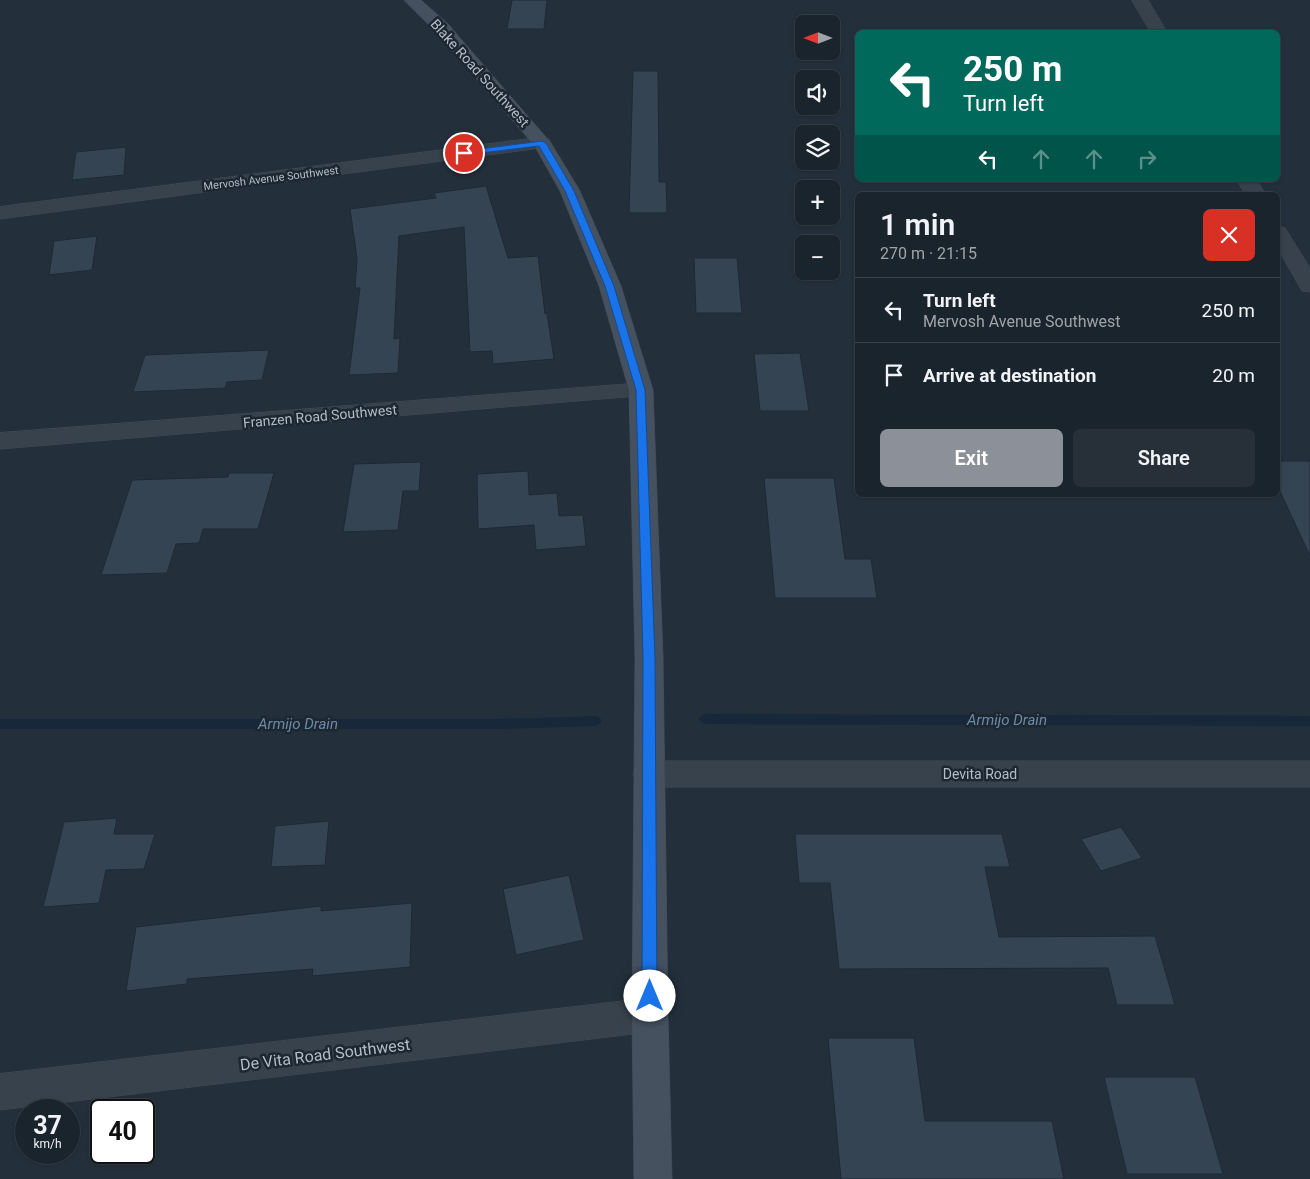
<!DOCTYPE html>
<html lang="en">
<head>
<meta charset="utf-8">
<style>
  :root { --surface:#1a242d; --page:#273039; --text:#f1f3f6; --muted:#9fa4aa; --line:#384149; --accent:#8c9099 }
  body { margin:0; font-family:Roboto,sans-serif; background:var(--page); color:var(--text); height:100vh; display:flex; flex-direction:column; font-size:19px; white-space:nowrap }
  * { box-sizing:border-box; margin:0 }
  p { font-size:16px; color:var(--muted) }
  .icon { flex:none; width:28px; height:28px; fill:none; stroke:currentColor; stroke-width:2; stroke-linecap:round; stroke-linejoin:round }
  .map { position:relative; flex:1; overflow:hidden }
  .drawer { position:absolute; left:855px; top:192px; width:425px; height:305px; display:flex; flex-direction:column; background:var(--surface); border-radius:8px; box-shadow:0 1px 4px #0004,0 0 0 1px var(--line) }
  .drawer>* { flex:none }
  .guide { position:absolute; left:855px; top:30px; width:425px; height:152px; border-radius:8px; box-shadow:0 1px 4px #0004,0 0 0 1px var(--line); background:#00695c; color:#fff; overflow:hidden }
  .needle { width:32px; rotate:270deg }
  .fabs { position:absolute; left:795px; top:15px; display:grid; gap:10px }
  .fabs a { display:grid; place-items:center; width:45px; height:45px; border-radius:8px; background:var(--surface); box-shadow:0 1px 4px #0004,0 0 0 1px var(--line); font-size:25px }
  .speed { position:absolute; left:15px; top:1099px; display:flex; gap:10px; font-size:25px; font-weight:700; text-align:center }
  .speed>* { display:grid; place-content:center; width:65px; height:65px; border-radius:50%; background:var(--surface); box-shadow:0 1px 4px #0004,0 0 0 1px var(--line); line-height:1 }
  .speed small { font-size:12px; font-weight:400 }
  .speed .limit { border:2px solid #111; border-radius:8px; background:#fff; color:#111 }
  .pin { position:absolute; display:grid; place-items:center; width:42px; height:42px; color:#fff; margin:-21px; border:2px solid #fff; border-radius:50%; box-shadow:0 1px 5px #0007 }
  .me { position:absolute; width:55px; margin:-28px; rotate:0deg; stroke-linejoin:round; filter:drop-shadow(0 0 4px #0008) }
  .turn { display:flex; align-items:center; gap:18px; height:105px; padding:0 25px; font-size:22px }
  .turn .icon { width:65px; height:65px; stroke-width:2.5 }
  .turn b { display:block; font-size:35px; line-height:42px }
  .lanes { display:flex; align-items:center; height:48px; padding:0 25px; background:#0003; justify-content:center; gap:25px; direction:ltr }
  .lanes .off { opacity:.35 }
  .round { display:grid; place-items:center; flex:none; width:52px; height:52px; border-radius:8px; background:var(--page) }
  .summary { display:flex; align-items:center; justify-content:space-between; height:85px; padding:0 25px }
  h1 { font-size:30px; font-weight:600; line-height:38px }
  .action { display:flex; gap:10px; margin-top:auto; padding:10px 25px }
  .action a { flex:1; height:58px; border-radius:8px; background:var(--accent); color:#fff; font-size:20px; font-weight:600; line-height:58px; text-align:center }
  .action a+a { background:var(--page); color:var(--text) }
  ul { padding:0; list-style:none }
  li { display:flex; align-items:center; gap:15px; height:65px; padding:0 25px; border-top:1px solid var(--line) }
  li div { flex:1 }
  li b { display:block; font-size:19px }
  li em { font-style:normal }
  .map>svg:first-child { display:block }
</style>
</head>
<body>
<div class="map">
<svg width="1310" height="1179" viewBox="0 0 1310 1179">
  <rect width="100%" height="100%" fill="#23303c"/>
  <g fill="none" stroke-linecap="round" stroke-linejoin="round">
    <g fill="#16283a" fill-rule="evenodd">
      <polygon points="705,714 1310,716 1310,726 705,724 701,722 699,719 701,716"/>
      <polygon points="596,716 600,718 602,721 600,724 596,726 497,729 0,729 0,719 497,719"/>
    </g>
  </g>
  <g fill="#354452" stroke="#1e2933">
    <polygon points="512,0 547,0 544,29 507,29"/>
    <polygon points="633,71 658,71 659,182 666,182 667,213 629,213"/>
    <polygon points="126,147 124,175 72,180 76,152"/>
    <polygon points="486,186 508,258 538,256 545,314 547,313 554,359 493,364 492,351 470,352 464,227 399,236 394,339 400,338 398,373 349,375 360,288 355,288 357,258 350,209 436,198 434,193"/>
    <polygon points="97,236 92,270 49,275 54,241"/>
    <polygon points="694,258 737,258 742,313 696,313"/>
    <polygon points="269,350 262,380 227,382 225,388 133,392 145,355"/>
    <polygon points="800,353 809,411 760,411 754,354"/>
    <polygon points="1278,461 1310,461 1310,556 1278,487"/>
    <polygon points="421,462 419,491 403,491 398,530 343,532 354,464"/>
    <polygon points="528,471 529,495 557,493 559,516 583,515 586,546 536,550 534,525 478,529 477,474"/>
    <polygon points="229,473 274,473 258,529 203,529 199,543 176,544 167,573 101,575 132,480 228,477"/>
    <polygon points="764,478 834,478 845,559 871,559 877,598 775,598"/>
    <polygon points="117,818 114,834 155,834 144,869 106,870 99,903 43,907 64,822"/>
    <polygon points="329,821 325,865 271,867 275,826"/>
    <polygon points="1121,827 1142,858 1101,871 1081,839"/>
    <polygon points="795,834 1002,834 1010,867 985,867 999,937 1155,936 1175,1005 1117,1005 1108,968 839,969 830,883 799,883"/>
    <polygon points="569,875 584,940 516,955 503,889"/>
    <polygon points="412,903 410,967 312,976 313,969 187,979 187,984 126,991 136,927 321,906 321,911"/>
    <polygon points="828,1038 914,1038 925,1121 1052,1121 1064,1179 841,1179"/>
    <polygon points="1104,1077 1195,1077 1223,1174 1127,1174"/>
  </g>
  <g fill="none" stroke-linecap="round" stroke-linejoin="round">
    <g stroke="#404b55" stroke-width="1">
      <g id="street">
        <polygon points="1132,0 1148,0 1167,32 1151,32"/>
        <polygon points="542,137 549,139 551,143 549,147 0,219 0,207"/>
        <polygon points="1237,180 1257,180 1266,195 1246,195"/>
        <polygon points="1278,226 1285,228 1310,268 1310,292 1302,291 1278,249"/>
        <polygon points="641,383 649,385 653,390 649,395 0,449 0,433"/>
        <polygon points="649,761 1310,761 1310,787 649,787 638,783 633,774 638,765"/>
        <polygon points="650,998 663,1003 668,1015 663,1027 650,1032 0,1110 0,1074"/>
      </g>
    </g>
    <g stroke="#404b55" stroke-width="1">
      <polygon id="secondary" points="404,0 421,0 448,24 551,143 580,191 621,286 653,390 663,657 668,1015 672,1179 634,1179 632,1015 635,657 629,390 599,286 560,191 534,145 436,32"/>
    </g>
    <use href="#street" fill="#37424c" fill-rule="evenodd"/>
    <use href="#secondary" fill="#45515f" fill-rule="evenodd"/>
  </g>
  <polygon fill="#1a73e8" stroke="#114b97" points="542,141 546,143 574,191 614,286 645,390 655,658 657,996 655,1001 650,1003 644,1001 642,996 643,658 636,390 605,286 565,191 539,146 464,155 460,153 464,151"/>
  <g text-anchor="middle" stroke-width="5" stroke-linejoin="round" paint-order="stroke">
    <g font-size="11" fill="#b3bcc8" stroke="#1c2731">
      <text transform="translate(271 178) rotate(-7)" y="4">Mervosh Avenue Southwest</text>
    </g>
    <g font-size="14" fill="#b3bcc8" stroke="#1c2731">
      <text transform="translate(480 73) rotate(48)" y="5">Blake Road Southwest</text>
      <text transform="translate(320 416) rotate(-5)" y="5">Franzen Road Southwest</text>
      <text x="980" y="779">Devita Road</text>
    </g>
    <g font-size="15" font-style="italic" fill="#6b8aa7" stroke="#1c2731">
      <text x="1007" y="725">Armijo Drain</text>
      <text x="298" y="729">Armijo Drain</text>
    </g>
    <g font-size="16" fill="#b3bcc8" stroke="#1c2731">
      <text transform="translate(325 1054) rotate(-7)" y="6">De Vita Road Southwest</text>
    </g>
  </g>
</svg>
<div class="fabs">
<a><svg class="needle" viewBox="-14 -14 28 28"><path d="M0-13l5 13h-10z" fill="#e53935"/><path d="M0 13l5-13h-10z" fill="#9fa4aa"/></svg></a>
<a><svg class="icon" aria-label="sound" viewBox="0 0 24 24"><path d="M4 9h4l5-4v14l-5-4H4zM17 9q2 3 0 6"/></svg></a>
<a><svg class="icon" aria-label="layers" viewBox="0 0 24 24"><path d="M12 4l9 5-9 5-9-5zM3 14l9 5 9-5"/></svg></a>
<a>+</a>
<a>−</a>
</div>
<div class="speed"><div>37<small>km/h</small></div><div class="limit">40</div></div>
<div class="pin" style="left:464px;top:153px;background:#d93025"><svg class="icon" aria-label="arrive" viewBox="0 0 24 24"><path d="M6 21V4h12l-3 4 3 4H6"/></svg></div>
<svg class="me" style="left:650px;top:996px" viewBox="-20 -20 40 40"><circle r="19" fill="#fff"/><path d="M0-13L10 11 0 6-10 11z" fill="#1a73e8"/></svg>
<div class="guide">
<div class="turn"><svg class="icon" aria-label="left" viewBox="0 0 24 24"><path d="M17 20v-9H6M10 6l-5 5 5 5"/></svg><div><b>250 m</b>Turn left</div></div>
<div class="lanes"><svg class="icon" aria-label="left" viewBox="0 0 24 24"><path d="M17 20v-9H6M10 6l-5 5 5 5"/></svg><svg class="icon off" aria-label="ahead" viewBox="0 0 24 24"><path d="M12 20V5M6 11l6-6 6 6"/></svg><svg class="icon off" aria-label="ahead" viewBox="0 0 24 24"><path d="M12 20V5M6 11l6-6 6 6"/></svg><svg class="icon off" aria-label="right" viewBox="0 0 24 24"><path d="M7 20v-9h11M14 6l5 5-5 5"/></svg></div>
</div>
<section class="drawer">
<div class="summary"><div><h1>1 min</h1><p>270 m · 21:15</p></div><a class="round" style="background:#d93025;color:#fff"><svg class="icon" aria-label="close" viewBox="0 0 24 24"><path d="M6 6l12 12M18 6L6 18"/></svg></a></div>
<ul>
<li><svg class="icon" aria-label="left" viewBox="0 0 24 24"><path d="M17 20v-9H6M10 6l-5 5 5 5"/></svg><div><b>Turn left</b><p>Mervosh Avenue Southwest</p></div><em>250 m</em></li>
<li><svg class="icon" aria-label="arrive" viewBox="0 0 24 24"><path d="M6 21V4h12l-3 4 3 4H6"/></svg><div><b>Arrive at destination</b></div><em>20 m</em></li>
</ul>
<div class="action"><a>Exit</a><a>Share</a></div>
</section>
</div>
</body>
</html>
